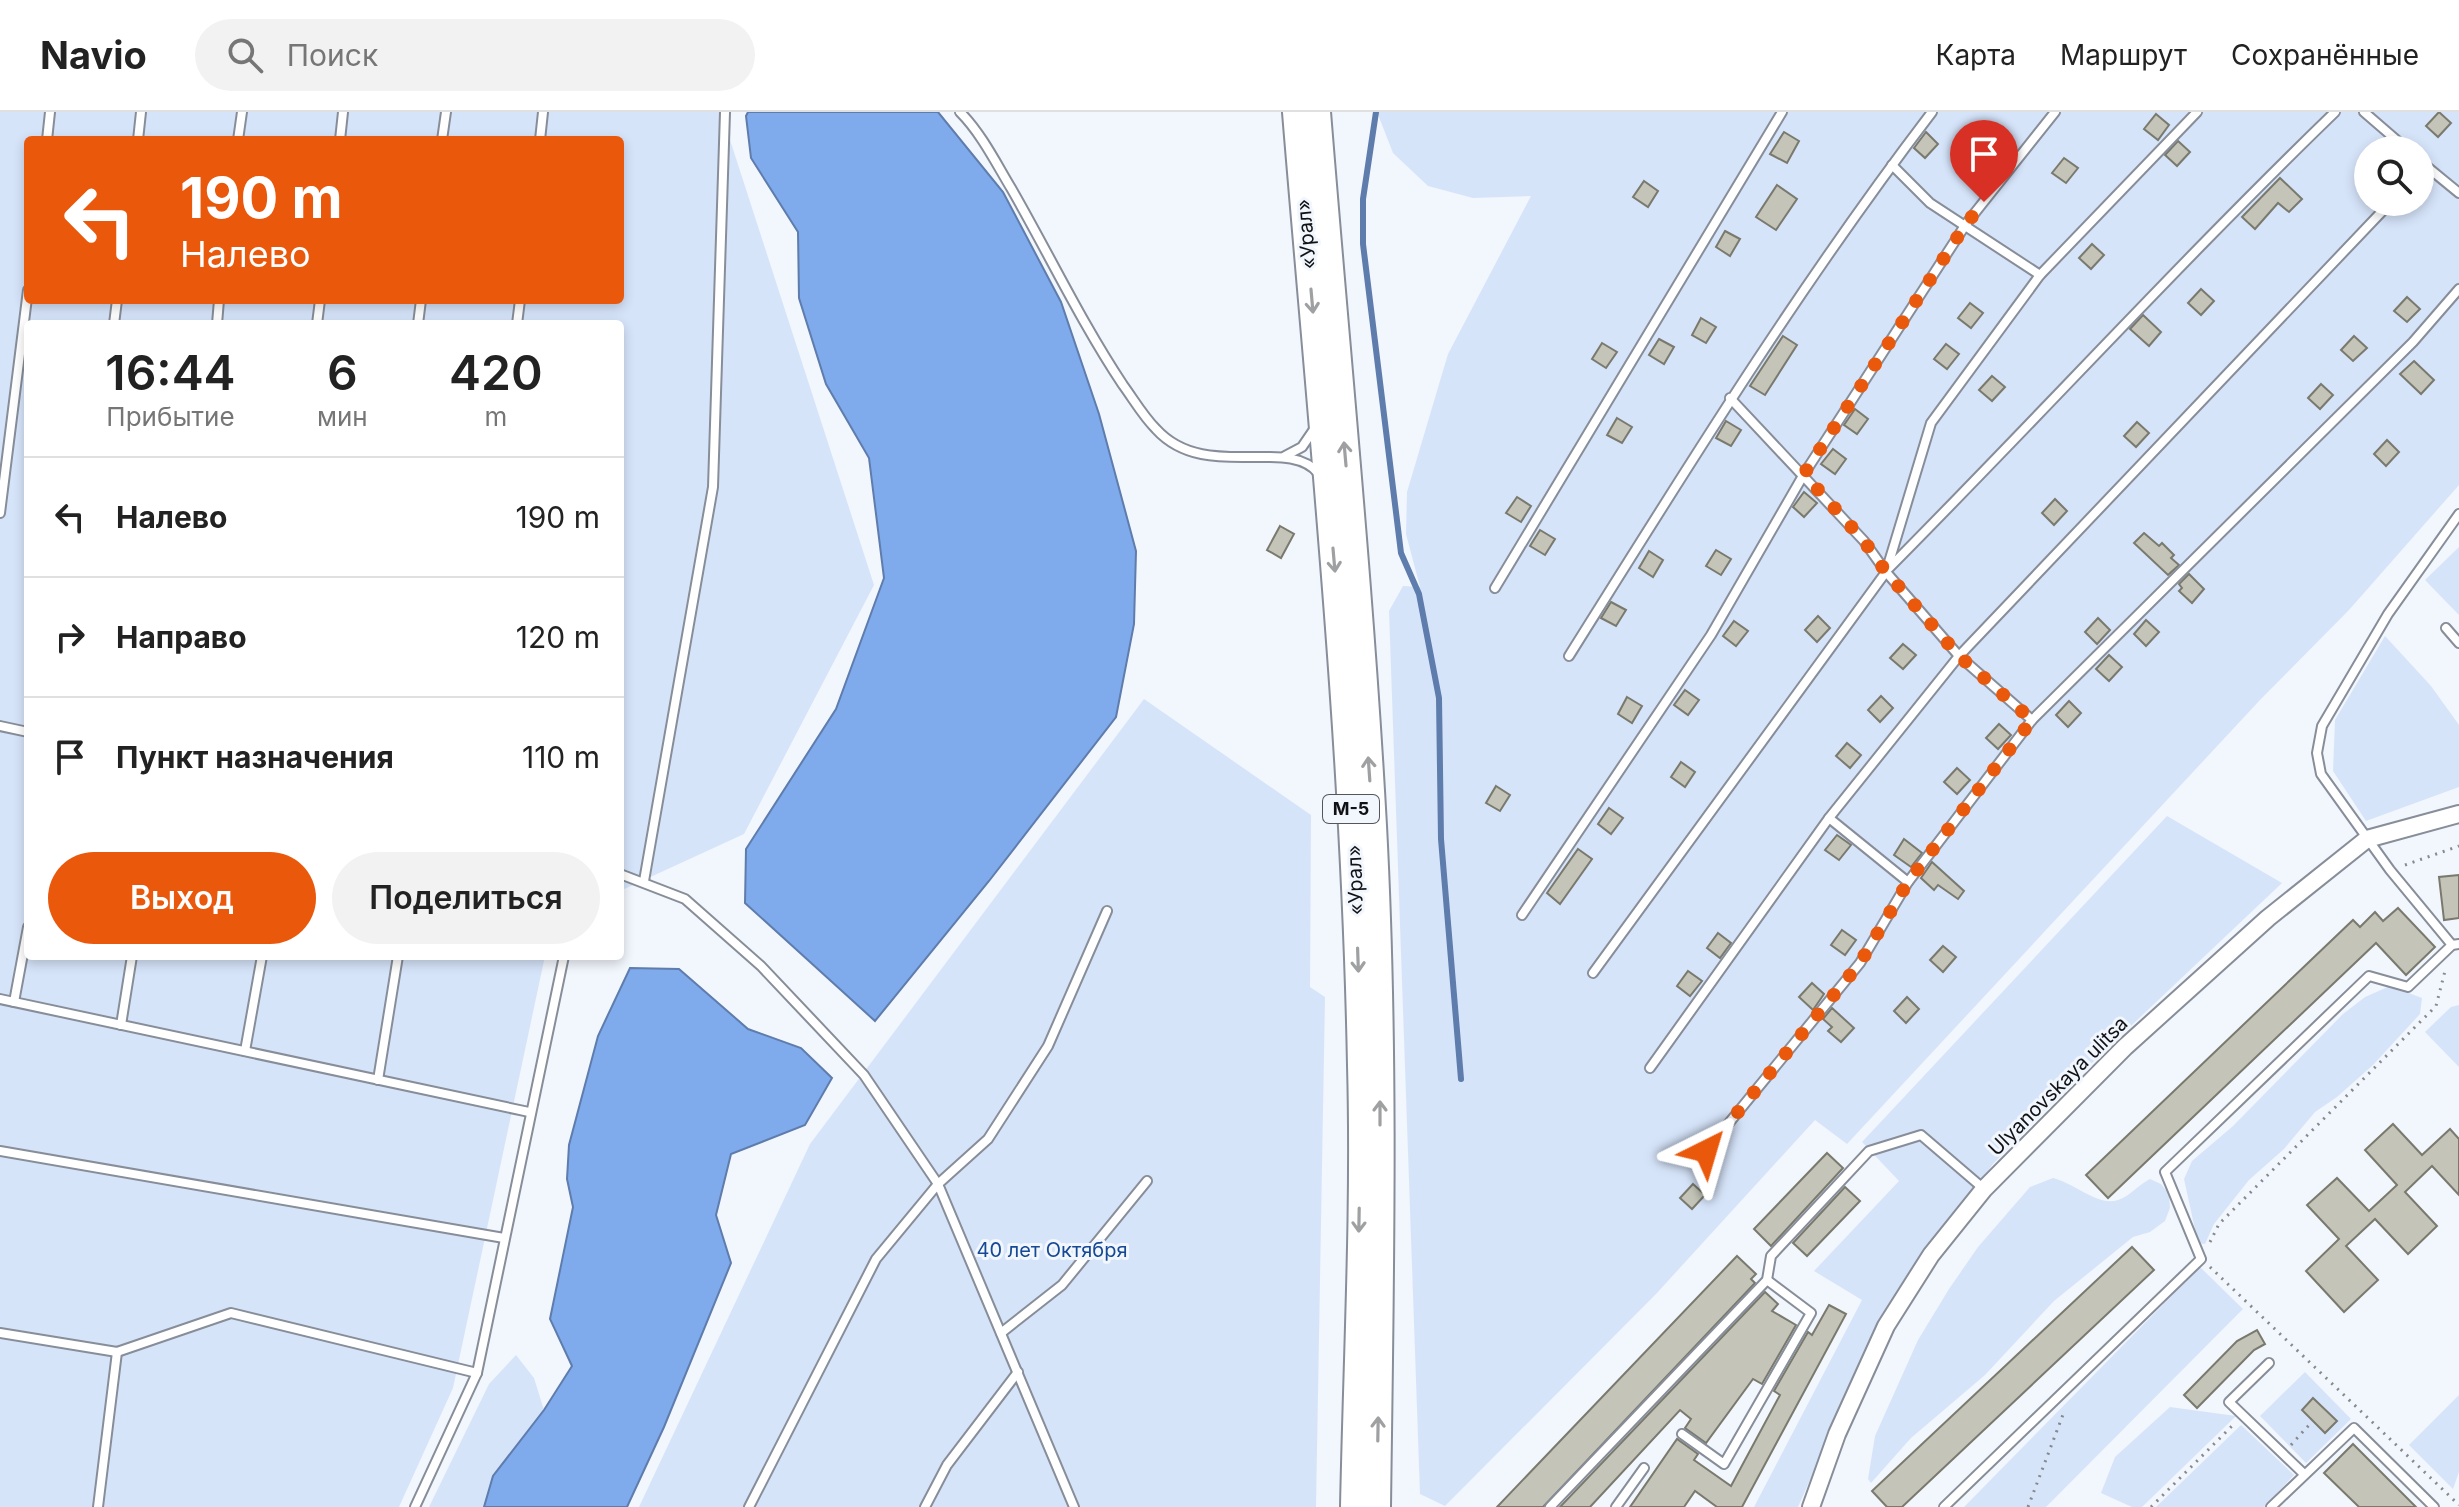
<!DOCTYPE html>
<html lang="ru">
<head>
<meta charset="utf-8">
<style>
  :root { --surface:#fff; --page:#f2f2f2; --text:#222; --muted:#767676; --line:#e0e0e0; --accent:#ea580c }
  body { margin:0; font-family:Inter,sans-serif; background:var(--page); color:var(--text); height:100vh; display:flex; flex-direction:column; font-size:30px; white-space:nowrap }
  * { box-sizing:border-box; margin:0 }
  p { font-size:26px; color:var(--muted) }
  .icon { flex:none; width:44px; height:44px; fill:none; stroke:currentColor; stroke-width:2; stroke-linecap:round; stroke-linejoin:round }
  .map { position:relative; flex:1; overflow:hidden }
  .sheet { position:absolute; left:24px; top:208px; width:600px; height:640px; display:flex; flex-direction:column; background:var(--surface); border-radius:8px; box-shadow:0 4px 12px #0003 }
  .sheet>* { flex:none }
  .top-card { position:absolute; left:24px; top:24px; width:600px; height:168px; border-radius:8px; box-shadow:0 4px 12px #0003; background:#ea580c; color:#fff; overflow:hidden }
  .controls { position:absolute; left:2354px; top:24px; display:grid; gap:16px }
  .controls a { display:grid; place-items:center; width:80px; height:80px; border-radius:50%; background:var(--surface); box-shadow:0 4px 12px #0003; font-size:40px }
  .pin { position:absolute; display:grid; place-items:center; width:68px; height:68px; color:#fff; margin:-82px -34px; border-radius:50% 50% 50% 0; rotate:-45deg; box-shadow:0 0 8px #0007 }
  .pin .icon { rotate:45deg }
  .me { position:absolute; width:88px; margin:-44px; rotate:40deg; stroke-linejoin:round; filter:drop-shadow(0 0 6px #0008) }
  .turn { display:flex; align-items:center; gap:28px; height:168px; padding:0 24px; font-size:36px }
  .turn .icon { width:104px; height:104px; stroke-width:2.5 }
  .turn b { display:block; font-size:56px; line-height:68px }
  .eta { display:flex; justify-content:space-evenly; align-items:center; height:136px; text-align:center }
  .eta b { font-size:48px; font-weight:600; line-height:56px }
  .primary-button { display:flex; gap:16px; margin-top:auto; padding:16px 24px }
  .primary-button a { flex:1; height:92px; border-radius:48px; background:var(--accent); color:#fff; font-size:32px; font-weight:600; line-height:92px; text-align:center }
  .primary-button a+a { background:var(--page); color:var(--text) }
  ul { padding:0; list-style:none }
  li { display:flex; align-items:center; gap:24px; height:120px; padding:0 24px; border-top:2px solid var(--line) }
  li div { flex:1 }
  li b { display:block; font-size:30px }
  li em { font-style:normal }
  header { display:flex; align-items:center; gap:48px; box-sizing:border-box; height:112px; padding:0 40px; background:var(--surface); border-bottom:2px solid var(--line) }
  header strong { font-size:38px }
  nav { display:flex; gap:44px; margin-inline-start:auto; font-size:28px }
  .search { width:560px; height:72px; background:var(--page); display:flex; align-items:center; gap:20px; box-sizing:border-box; padding:0 28px; border-radius:44px; color:var(--muted); font-size:30px }
  .map>svg:first-child { display:block }
</style>
</head>
<body>
<header>
<strong>Navio</strong>
<div class="search"><svg class="icon" aria-label="search" viewBox="0 0 24 24"><circle cx="10" cy="10" r="6"/><path d="M15 15l6 6"/></svg>Поиск</div>
<nav><a>Карта</a><a>Маршрут</a><a>Сохранённые</a></nav>
</header>
<div class="map">
<svg width="2459" height="1395" viewBox="0 0 2459 1395">
  <rect width="100%" height="100%" fill="#f2f6fd"/>
  <g fill="#d6e4fa" fill-rule="evenodd">
    <path d="M 0,0 L 721,0 L 874,473 L 744,722 L 620,779 L 620,212 L 28,212 L 28,844 L 545,844 L 453,1276 L 399,1395 L 0,1395 ZM 28,28 L 620,28 L 620,188 L 28,188 Z"/>
    <path d="M 1377,0 L 2459,0 L 2459,373 L 2349,498 L 2260,588 L 1847,1032 L 1815,1008 L 1656,1182 L 1445,1394 L 1420,1382 L 1389,499 L 1403,474 L 1420,475 L 1406,422 L 1407,380 L 1448,242 L 1531,84 L 1473,86 L 1428,74 L 1393,41 ZM 2368,38 L 2420,38 L 2420,90 L 2368,90 Z"/>
    <polygon points="2459,435 2459,503 2425,468"/>
    <polygon points="2385,524 2431,574 2459,613 2459,675 2366,709 2333,659 2335,608"/>
    <polygon points="1144,587 1311,703 1310,875 1325,885 1316,1395 639,1395 810,1032"/>
    <polygon points="2167,704 2282,771 2078,964 1993,1052 1884,1201 1798,1395 1754,1395 1862,1188 1814,1159 1899,1069 1862,1030"/>
    <polygon points="2390,874 2422,886 2420,902 2373,953 2337,985 2315,1000 2284,1037 2249,1068 2214,1112 2205,1132 2198,1131 2184,1067 2192,1049 2233,1014 2343,902 2365,885"/>
    <polygon points="2459,893 2459,955 2425,920 2451,895"/>
    <path d="M 2053,1066 C 2074,1071 2099,1095 2118,1088 C 2130,1084 2138,1073 2150,1067 L 2161,1072 L 2169,1082 L 2170,1096 L 2165,1109 L 2150,1120 L 2133,1125 L 2054,1189 L 1985,1263 L 1911,1326 L 1871,1371 L 1868,1367 L 1875,1324 L 1918,1228 L 1949,1177 L 1978,1135 L 2030,1075 Z"/>
    <polygon points="2200,1155 2243,1197 2046,1395 1964,1395"/>
    <polygon points="516,1243 534,1266 544,1298 493,1364 484,1395 429,1395 489,1272"/>
    <polygon points="2305,1260 2351,1307 2306,1351 2260,1304"/>
    <polygon points="2459,1283 2459,1360 2453,1377 2409,1333"/>
    <polygon points="2170,1295 2236,1304 2142,1395 2132,1395 2101,1381 2115,1345"/>
    <polygon points="2241,1313 2294,1363 2264,1395 2156,1395"/>
  </g>
  <g fill="#7faaec" stroke="#5e7cac" stroke-width="2">
    <polygon points="748,0 938,0 1003,80 1061,190 1099,302 1136,439 1134,512 1116,605 989,769 875,909 745,791 746,737 836,597 884,466 869,346 826,272 799,186 798,120 751,46 746,4"/>
    <polygon points="630,856 679,857 748,917 801,936 832,966 805,1013 731,1042 716,1103 731,1151 664,1315 627,1395 484,1395 493,1364 544,1298 572,1254 550,1207 573,1095 567,1067 569,1033 598,924"/>
  </g>
  <g fill="none" stroke-linecap="round" stroke-linejoin="round">
    <polyline stroke="#5e7cac" stroke-width="6" points="1376,0 1363,87 1363,132 1401,441 1419,482 1439,586 1441,727 1461,967"/>
  </g>
  <g fill="#c4c5b8" stroke="#79796e" stroke-width="2">
    <polygon points="2439,0 2451,11 2438,25 2426,14"/>
    <polygon points="2156,2 2169,13 2158,28 2144,17"/>
    <polygon points="1784,20 1799,29 1787,51 1770,42"/>
    <polygon points="1926,20 1938,32 1925,46 1914,36"/>
    <polygon points="2178,29 2190,40 2177,54 2165,43"/>
    <polygon points="2064,46 2078,56 2066,71 2052,61"/>
    <polygon points="2280,66 2302,87 2289,100 2278,91 2255,117 2242,105"/>
    <polygon points="1644,69 1658,79 1648,95 1633,85"/>
    <polygon points="1777,73 1797,87 1776,118 1756,105"/>
    <polygon points="1725,119 1740,127 1730,144 1716,135"/>
    <polygon points="2092,132 2104,143 2091,157 2079,146"/>
    <polygon points="2201,177 2214,189 2201,203 2188,191"/>
    <polygon points="2407,185 2420,197 2407,210 2394,199"/>
    <polygon points="1970,191 1983,201 1971,216 1958,206"/>
    <polygon points="2143,203 2161,220 2149,234 2130,217"/>
    <polygon points="1701,206 1716,215 1706,231 1692,223"/>
    <polygon points="1783,224 1797,233 1765,283 1750,274"/>
    <polygon points="2354,224 2367,236 2353,249 2341,238"/>
    <polygon points="1659,227 1674,235 1664,252 1649,243"/>
    <polygon points="1602,231 1617,240 1606,256 1592,247"/>
    <polygon points="1946,232 1959,242 1947,257 1934,247"/>
    <polygon points="2414,249 2434,268 2421,282 2400,262"/>
    <polygon points="1992,264 2005,275 1992,289 1979,278"/>
    <polygon points="2321,272 2333,283 2320,297 2308,286"/>
    <polygon points="1855,297 1868,307 1857,322 1844,313"/>
    <polygon points="1617,306 1632,315 1622,331 1607,323"/>
    <polygon points="1726,309 1741,318 1731,334 1716,326"/>
    <polygon points="2137,310 2149,321 2136,335 2124,324"/>
    <polygon points="2387,328 2399,340 2386,354 2374,342"/>
    <polygon points="1833,337 1846,347 1835,362 1821,352"/>
    <polygon points="1804,380 1817,391 1804,405 1793,395"/>
    <polygon points="1517,385 1531,394 1521,410 1506,401"/>
    <polygon points="2055,387 2067,399 2054,413 2042,401"/>
    <polygon points="1280,414 1294,422 1281,446 1267,438"/>
    <polygon points="1540,418 1555,427 1545,443 1530,434"/>
    <polygon points="2144,421 2159,434 2162,431 2174,443 2171,446 2179,453 2168,463 2134,431"/>
    <polygon points="1716,438 1731,447 1721,463 1706,454"/>
    <polygon points="1649,439 1663,448 1653,465 1639,456"/>
    <polygon points="2189,462 2204,477 2192,491 2179,479 2182,476 2179,472"/>
    <polygon points="1611,490 1626,498 1616,514 1601,506"/>
    <polygon points="1818,504 1830,516 1817,530 1805,518"/>
    <polygon points="2098,506 2110,518 2097,532 2085,520"/>
    <polygon points="2146,508 2159,520 2146,534 2134,522"/>
    <polygon points="1734,509 1748,519 1736,534 1723,524"/>
    <polygon points="1903,532 1916,543 1903,557 1890,546"/>
    <polygon points="2109,543 2122,555 2109,569 2096,557"/>
    <polygon points="1685,578 1699,588 1688,603 1674,593"/>
    <polygon points="1881,584 1893,596 1880,610 1868,598"/>
    <polygon points="1627,585 1642,594 1632,611 1618,602"/>
    <polygon points="2069,589 2081,601 2068,615 2056,603"/>
    <polygon points="1999,612 2011,623 1998,637 1986,626"/>
    <polygon points="1847,631 1861,643 1850,656 1836,644"/>
    <polygon points="1681,650 1695,660 1685,675 1671,665"/>
    <polygon points="1957,656 1970,668 1957,682 1944,670"/>
    <polygon points="1496,674 1510,683 1500,699 1486,691"/>
    <polygon points="1609,696 1623,706 1611,722 1598,712"/>
    <polygon points="1837,723 1851,733 1839,748 1825,738"/>
    <polygon points="1904,727 1922,741 1911,755 1894,743"/>
    <polygon points="1578,737 1592,747 1560,792 1547,781"/>
    <polygon points="1932,750 1964,779 1958,787 1938,773 1934,778 1921,766"/>
    <polygon points="2459,763 2459,806 2444,808 2439,765"/>
    <polygon points="2398,796 2435,835 2406,863 2376,831 2108,1086 2086,1063 2353,808 2360,815 2375,800 2383,809"/>
    <polygon points="1842,818 1856,828 1845,843 1831,833"/>
    <polygon points="1718,821 1731,831 1720,846 1707,836"/>
    <polygon points="1943,834 1956,845 1943,860 1930,848"/>
    <polygon points="1688,859 1702,869 1690,884 1677,874"/>
    <polygon points="1812,871 1824,882 1813,898 1799,885"/>
    <polygon points="1907,885 1919,897 1906,911 1894,899"/>
    <polygon points="1832,896 1854,916 1841,930 1828,919 1832,915 1823,907"/>
    <polygon points="2393,1012 2422,1043 2450,1017 2459,1027 2459,1083 2432,1054 2405,1080 2437,1114 2408,1142 2375,1107 2346,1134 2378,1168 2344,1200 2306,1159 2339,1127 2307,1093 2337,1066 2369,1099 2397,1073 2365,1038"/>
    <polygon points="1827,1041 1843,1056 1771,1134 1754,1117"/>
    <polygon points="1693,1072 1705,1083 1692,1097 1680,1086"/>
    <polygon points="1845,1075 1860,1089 1807,1144 1793,1131"/>
    <polygon points="2132,1135 2154,1158 1902,1395 1887,1395 1872,1379"/>
    <polygon points="1737,1144 1756,1162 1751,1167 1755,1171 1543,1395 1497,1395"/>
    <polygon points="1765,1180 1778,1192 1772,1199 1796,1213 1762,1272 1753,1267 1706,1331 1685,1316 1691,1307 1680,1298 1590,1395 1560,1395"/>
    <polygon points="1829,1193 1846,1202 1742,1395 1717,1395 1695,1379 1684,1395 1630,1395 1677,1327 1698,1342 1694,1348 1731,1374 1780,1283 1774,1279 1808,1220 1812,1223"/>
    <polygon points="2257,1218 2265,1232 2254,1238 2197,1296 2184,1283 2237,1229"/>
    <polygon points="2313,1286 2337,1309 2325,1321 2302,1298"/>
    <polygon points="2353,1332 2416,1395 2359,1395 2324,1361"/>
  </g>
  <g fill="none" stroke-linecap="round" stroke-linejoin="round">
    <g stroke="#878e99" stroke-width="12">
      <g id="service">
        <path d="M 960,0 C 981,21 996,51 1011,76 C 1049,142 1081,210 1123,273 C 1134,288 1143,304 1156,317 C 1205,371 1289,323 1319,362"/>
        <polyline points="2364,0 2408,38"/>
        <polyline points="47,28 50,0"/>
        <polyline points="138,28 141,0"/>
        <polyline points="238,28 242,0"/>
        <polyline points="340,28 343,0"/>
        <polyline points="442,28 446,0"/>
        <polyline points="540,28 543,0"/>
        <polyline points="2420,49 2459,81"/>
        <polyline points="1892,53 1930,91 2040,163"/>
        <polyline points="114,212 117,188"/>
        <polyline points="217,212 219,188"/>
        <polyline points="317,212 320,188"/>
        <polyline points="418,212 421,188"/>
        <polyline points="517,212 520,188"/>
        <polyline points="1730,286 1864,429 1886,460 1959,544 2032,608"/>
        <polyline points="1285,344 1302,335 1315,316"/>
        <polyline points="0,401 28,178"/>
        <path d="M 1888,457 C 2038,306 2182,148 2335,0"/>
        <polyline points="1495,476 1782,0"/>
        <polyline points="2446,516 2459,531"/>
        <path d="M 1569,544 C 1685,359 1799,174 1932,0"/>
        <polyline points="0,614 28,620"/>
        <polyline points="1829,706 1908,770"/>
        <polyline points="620,762 685,787 761,854 864,963 938,1072 1074,1395"/>
        <polyline points="644,769 713,375 725,0"/>
        <polyline points="1522,803 1711,523 1804,362 1966,112 2055,0"/>
        <polyline points="2452,833 2390,758 2321,662 2317,641 2322,614 2388,502 2459,402"/>
        <polyline points="1593,861 1886,460 1931,311 2040,163 2197,0"/>
        <polyline points="0,887 529,1000"/>
        <polyline points="14,890 28,815"/>
        <polyline points="121,913 132,844"/>
        <polyline points="245,939 262,844"/>
        <polyline points="1650,956 1829,706 1959,544 2391,90"/>
        <polyline points="378,968 398,844"/>
        <polyline points="0,1039 504,1126"/>
        <polyline points="1706,1039 1860,851 1908,770 2032,608 2413,230 2459,177"/>
        <polyline points="0,1221 117,1240 231,1201 477,1261"/>
        <polyline points="1001,1221 1062,1173 1147,1069"/>
        <polyline points="2269,1251 2229,1290 2304,1362"/>
        <polyline points="1682,1322 1724,1352 1811,1201 1767,1168"/>
        <polyline points="98,1395 117,1240"/>
        <polyline points="415,1395 477,1261 564,844"/>
        <polyline points="749,1395 876,1147 938,1072 988,1027 1048,934 1107,799"/>
        <polyline points="925,1395 947,1353 1018,1260"/>
        <polyline points="1550,1395 1767,1168 1771,1144 1869,1039 1921,1023 1984,1077"/>
        <polyline points="1616,1395 1644,1356"/>
        <polyline points="1944,1395 2201,1147 2165,1060 2369,864 2408,875 2452,833 2459,832"/>
        <polyline points="2271,1395 2354,1316 2434,1395"/>
      </g>
    </g>
    <g stroke="#878e99" stroke-width="20">
      <polyline id="minor" points="1811,1395 1837,1322 1886,1214 1931,1143 1984,1077 2125,935 2268,806 2367,727 2459,702"/>
    </g>
    <g stroke="#878e99" stroke-width="30">
      <g id="trunk">
        <path d="M 1296,0 C 1322,317 1355,634 1361,953 C 1365,1100 1357,1248 1354,1395"/>
        <path d="M 1317,0 C 1336,238 1360,476 1373,714 C 1385,941 1380,1168 1377,1395"/>
      </g>
    </g>
    <g stroke="#86898e" stroke-width="3" stroke-dasharray="2 6" stroke-linecap="butt">
      <polyline points="2405,753 2459,734"/>
      <polyline points="2210,1130 2219,1112 2436,894 2445,859"/>
      <polyline points="2210,1155 2459,1393"/>
      <polyline points="2291,1333 2309,1313"/>
      <polyline points="2028,1395 2064,1300"/>
      <polyline points="2151,1395 2233,1313"/>
    </g>
    <use href="#service" stroke="#fff" stroke-width="8"/>
    <use href="#minor" stroke="#fff" stroke-width="16"/>
    <use href="#trunk" stroke="#fff" stroke-width="26"/>
  </g>
  <defs><path id="oneway-shaft" d="M-6 0H5M1.5-3L5.5 0L1.5 3" fill="none" stroke-width="1.6" stroke-linecap="round" stroke-linejoin="round" transform="scale(2)"/></defs>
  <g stroke="#9fa0a2">
    <use href="#oneway-shaft" transform="translate(1312 189) rotate(85)"/>
    <use href="#oneway-shaft" transform="translate(1345 342) rotate(-95)"/>
    <use href="#oneway-shaft" transform="translate(1334 448) rotate(85)"/>
    <use href="#oneway-shaft" transform="translate(1369 657) rotate(-94)"/>
    <use href="#oneway-shaft" transform="translate(1358 848) rotate(88)"/>
    <use href="#oneway-shaft" transform="translate(1380 1001) rotate(-90)"/>
    <use href="#oneway-shaft" transform="translate(1359 1108) rotate(91)"/>
    <use href="#oneway-shaft" transform="translate(1378 1317) rotate(-89)"/>
  </g>
  <g fill="none" stroke-linecap="round" stroke-linejoin="round">
    <polyline stroke="#ea580c" stroke-width="14" stroke-dasharray="0 25.2" points="1706,1039 1860,851 1908,770 2032,608 1959,544 1886,460 1864,429 1804,362 1966,112 1984,90"/>
  </g>
  <g text-anchor="middle" stroke-width="6" stroke-linejoin="round" paint-order="stroke">
    <rect fill="#f2f6fd" stroke="#54565b" stroke-width="2" x="1323" y="683" width="56" height="28" rx="6"/>
    <g font-size="18" font-weight="bold" fill="#101216">
      <text x="1351" y="703">М-5</text>
    </g>
    <g font-size="20" fill="#101216" stroke="#f2f6fd">
      <text transform="translate(1306 122) rotate(-95)" y="7">«Урал»</text>
      <text transform="translate(1355 768) rotate(-92)" y="7">«Урал»</text>
      <text transform="translate(2058 974) rotate(-45)" y="7">Ulyanovskaya ulitsa</text>
    </g>
    <g font-size="20" fill="#154895" stroke="#f2f6fd">
      <text x="1052" y="1145">40 лет Октября</text>
    </g>
  </g>
</svg>
<div class="controls">
<a><svg class="icon" aria-label="search" viewBox="0 0 24 24"><circle cx="10" cy="10" r="6"/><path d="M15 15l6 6"/></svg></a>
</div>
<div class="pin" style="left:1984px;top:90px;background:#d93025"><svg class="icon" aria-label="arrive" viewBox="0 0 24 24"><path d="M6 21V4h12l-3 4 3 4H6"/></svg></div>
<svg class="me" style="left:1706px;top:1039px" viewBox="-20 -20 40 40"><path d="M0-17L14 15 0 8-14 15z" fill="#ea580c" stroke="#fff" stroke-width="4"/></svg>
<div class="top-card">
<div class="turn"><svg class="icon" aria-label="left" viewBox="0 0 24 24"><path d="M17 20v-9H6M10 6l-5 5 5 5"/></svg><div><b>190 m</b>Налево</div></div>
</div>
<section class="sheet">
<div class="eta">
<div><b>16:44</b><p>Прибытие</p></div>
<div><b>6</b><p>мин</p></div>
<div><b>420</b><p>m</p></div>
</div>
<ul>
<li><svg class="icon" aria-label="left" viewBox="0 0 24 24"><path d="M17 20v-9H6M10 6l-5 5 5 5"/></svg><div><b>Налево</b></div><em>190 m</em></li>
<li><svg class="icon" aria-label="right" viewBox="0 0 24 24"><path d="M7 20v-9h11M14 6l5 5-5 5"/></svg><div><b>Направо</b></div><em>120 m</em></li>
<li><svg class="icon" aria-label="arrive" viewBox="0 0 24 24"><path d="M6 21V4h12l-3 4 3 4H6"/></svg><div><b>Пункт назначения</b></div><em>110 m</em></li>
</ul>
<div class="primary-button"><a>Выход</a><a>Поделиться</a></div>
</section>
</div>
</body>
</html>
